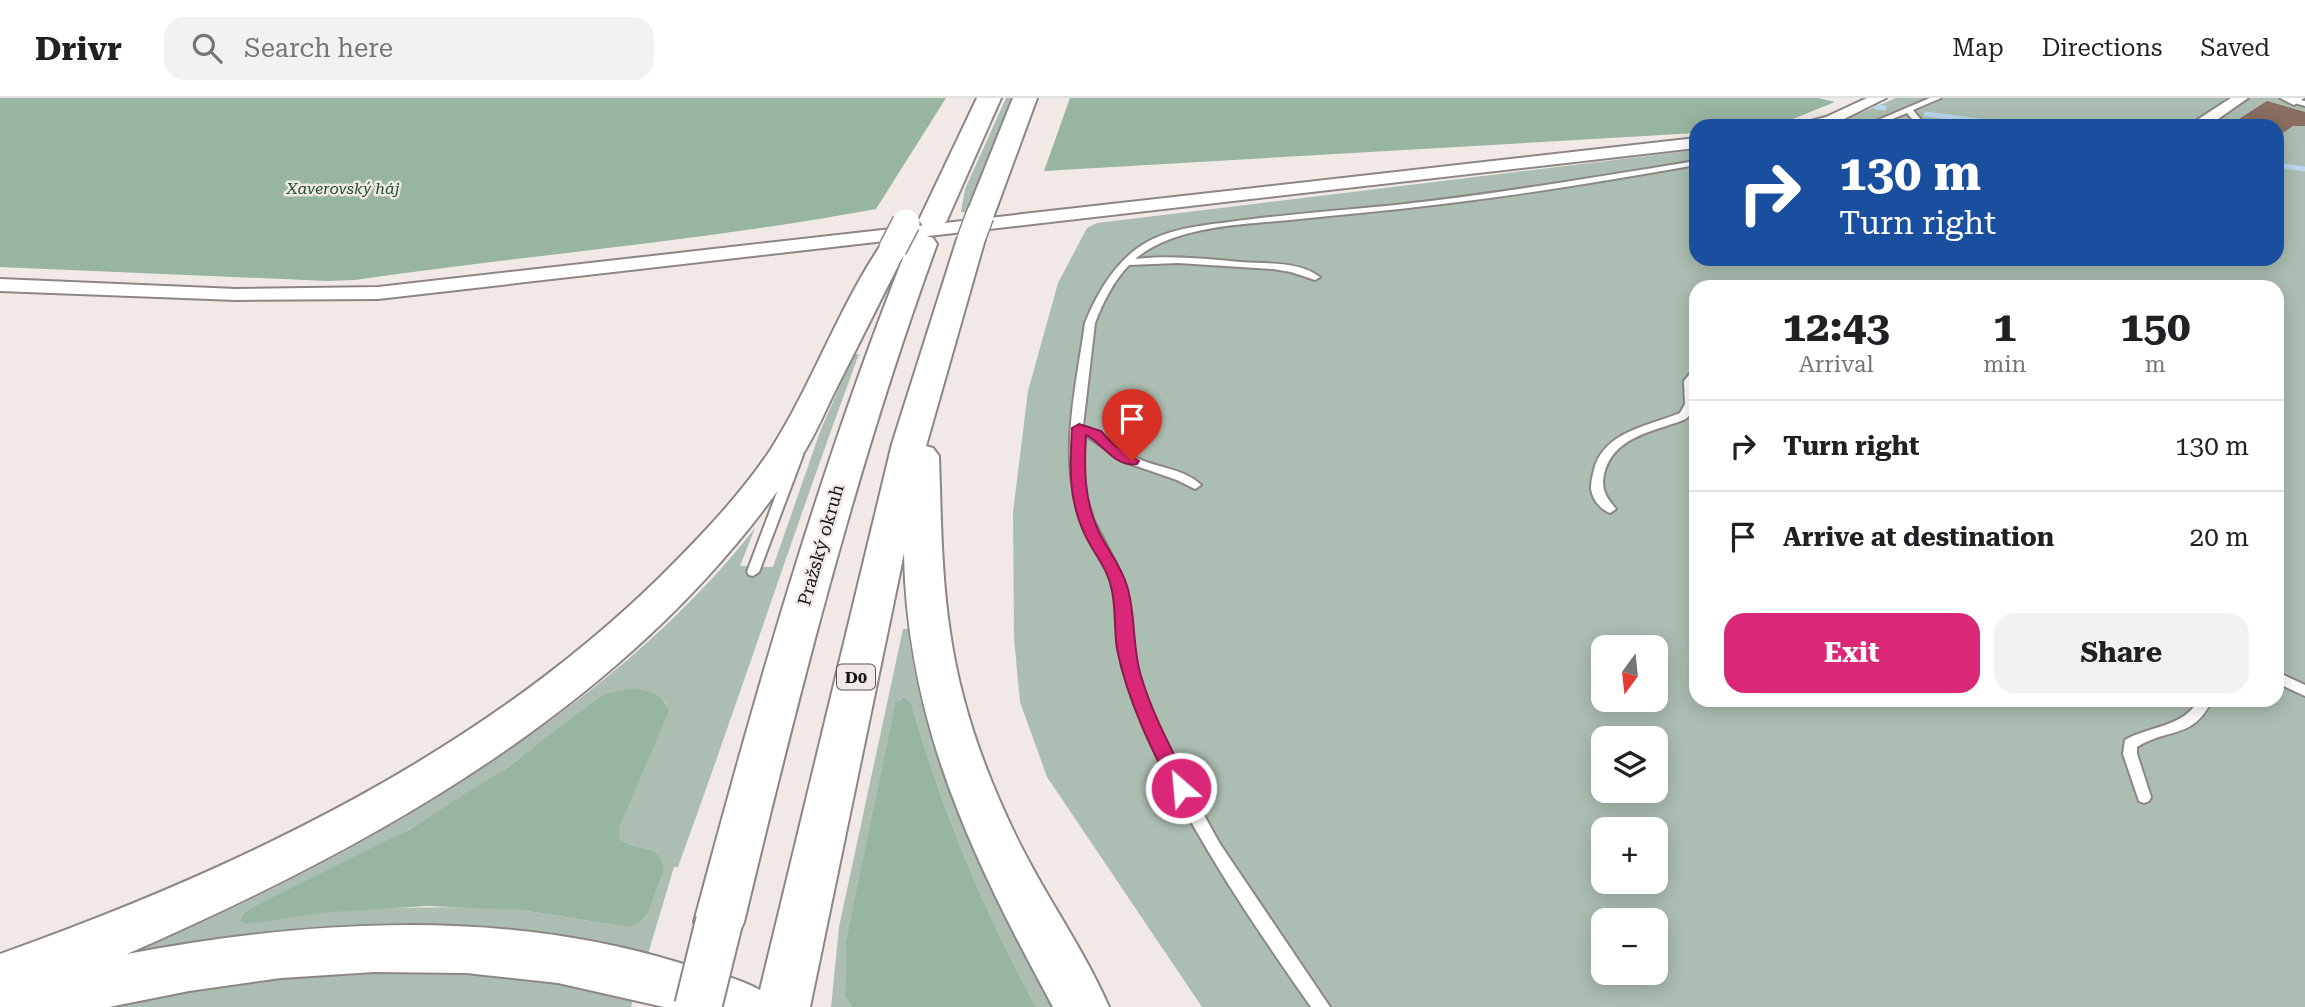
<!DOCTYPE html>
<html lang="en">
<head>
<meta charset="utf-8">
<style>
  :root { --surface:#fff; --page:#f2f2f2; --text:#202124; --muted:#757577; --line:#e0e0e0; --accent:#db2777 }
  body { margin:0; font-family:"Roboto Serif",serif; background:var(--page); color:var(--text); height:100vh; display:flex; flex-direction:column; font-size:26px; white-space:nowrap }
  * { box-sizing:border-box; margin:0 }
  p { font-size:23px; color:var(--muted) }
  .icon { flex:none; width:38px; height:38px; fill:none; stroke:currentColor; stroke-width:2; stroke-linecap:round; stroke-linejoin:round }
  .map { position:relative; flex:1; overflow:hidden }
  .sheet { position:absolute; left:1689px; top:182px; width:595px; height:427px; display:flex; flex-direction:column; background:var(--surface); border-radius:21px; box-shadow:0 4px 18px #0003 }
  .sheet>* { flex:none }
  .hud { position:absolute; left:1689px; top:21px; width:595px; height:147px; border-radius:21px; box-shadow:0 4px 18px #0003; background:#1a4fa0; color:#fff; overflow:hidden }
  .needle { width:46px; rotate:195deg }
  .buttons { position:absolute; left:1591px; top:537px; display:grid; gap:14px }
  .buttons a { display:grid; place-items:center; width:77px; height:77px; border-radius:14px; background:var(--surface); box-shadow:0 4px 18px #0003; font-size:35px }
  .pin { position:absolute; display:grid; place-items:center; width:60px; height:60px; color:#fff; margin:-72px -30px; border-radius:50% 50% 50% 0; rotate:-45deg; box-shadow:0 0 7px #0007 }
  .pin .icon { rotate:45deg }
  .me { position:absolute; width:77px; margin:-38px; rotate:333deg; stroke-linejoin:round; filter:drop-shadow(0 0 5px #0008) }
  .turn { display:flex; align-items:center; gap:24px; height:147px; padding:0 35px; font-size:32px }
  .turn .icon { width:91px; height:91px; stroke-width:2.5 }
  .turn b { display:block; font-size:49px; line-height:60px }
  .eta { display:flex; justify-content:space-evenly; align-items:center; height:119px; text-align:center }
  .eta b { font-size:42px; font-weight:700; line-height:49px }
  .action { display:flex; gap:14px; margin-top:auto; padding:14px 35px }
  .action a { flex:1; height:80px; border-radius:21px; background:var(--accent); color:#fff; font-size:28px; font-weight:700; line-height:80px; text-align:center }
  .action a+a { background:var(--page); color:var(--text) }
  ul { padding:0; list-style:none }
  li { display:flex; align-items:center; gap:21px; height:91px; padding:0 35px; border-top:2px solid var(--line) }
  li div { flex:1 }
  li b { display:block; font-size:26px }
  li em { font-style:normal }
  header { display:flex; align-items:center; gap:42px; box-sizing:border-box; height:98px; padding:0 35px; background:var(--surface); border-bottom:2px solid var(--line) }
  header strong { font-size:33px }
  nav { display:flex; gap:38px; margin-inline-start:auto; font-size:24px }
  .search { width:490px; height:63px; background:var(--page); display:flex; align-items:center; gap:18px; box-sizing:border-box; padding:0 24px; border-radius:21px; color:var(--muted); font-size:26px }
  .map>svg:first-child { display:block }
</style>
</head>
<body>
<header>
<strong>Drivr</strong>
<div class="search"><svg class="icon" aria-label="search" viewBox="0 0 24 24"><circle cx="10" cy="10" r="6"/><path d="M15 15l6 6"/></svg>Search here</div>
<nav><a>Map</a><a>Directions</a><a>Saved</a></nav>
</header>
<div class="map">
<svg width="2305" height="909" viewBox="0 0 2305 909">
  <rect width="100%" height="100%" fill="#f1e9e6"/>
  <g fill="#acbeb2" fill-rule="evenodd">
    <polygon points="1006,0 1015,0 968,114 961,114 965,91"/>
    <path d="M 1896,0 L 2305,0 L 2305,909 L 1202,909 L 1047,679 L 1020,604 L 1014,540 L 1013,414 L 1028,293 L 1058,185 L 1087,130 L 1097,125 L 1696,52 L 1696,161 L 2277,161 L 2277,28 L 1830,28 ZM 1696,189 L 2277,189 L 2277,602 L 1696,602 ZM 1603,550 L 1656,550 L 1656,602 L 1603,602 ZM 1603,640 L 1656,640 L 1656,693 L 1603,693 ZM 1603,732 L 1656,732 L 1656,784 L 1603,784 ZM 1603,822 L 1656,822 L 1656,875 L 1603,875 Z"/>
    <path d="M 854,256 L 859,256 C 796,426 740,599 678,769 L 674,769 L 648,856 C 540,830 430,820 319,831 C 252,838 185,851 118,861 C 339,769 606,621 755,430 L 740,468 L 773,469 L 821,331 ZM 602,597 L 665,604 L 668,612 L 619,731 L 619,740 L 628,746 L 654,753 L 627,829 L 521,812 L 475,809 L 379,810 L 242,817 L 249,811 C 323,776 398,741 468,696 C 514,666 558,632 602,597 Z"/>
    <path d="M 903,531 L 908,531 C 911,565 920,598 930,630 C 958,728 1003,820 1053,909 L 1036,909 C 983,811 941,711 911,604 L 899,601 L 846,843 L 845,899 L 852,909 L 831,909 L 839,829 Z"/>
    <path d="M 343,874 C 445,875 534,874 633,901 L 631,909 L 107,909 C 185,892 264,880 343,874 Z"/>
  </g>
  <g fill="#97b5a1">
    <path d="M 0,0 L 946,0 L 876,111 C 703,143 528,157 355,182 L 328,183 L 0,169 Z"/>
    <polygon points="1070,0 1818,0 1835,4 1783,25 1760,28 1696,28 1696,35 1044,73"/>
    <path d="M 626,591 C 645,591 660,593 669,612 L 619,731 L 619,740 L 628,746 L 654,753 L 661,761 L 664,771 L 647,816 L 640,824 L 627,829 L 521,812 L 427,808 L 330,814 L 247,826 L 241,824 L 242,817 L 249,811 L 410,731 L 508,669 L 602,597 Z"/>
    <path d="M 903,600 L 911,604 C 941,711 983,811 1036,909 L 852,909 L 845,899 L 846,843 L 896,604 Z"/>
  </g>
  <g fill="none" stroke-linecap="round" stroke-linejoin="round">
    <g stroke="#bad7ed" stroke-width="5">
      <polyline points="1876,9 1884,10"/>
      <polyline points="1926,16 2017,28"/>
      <polyline points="2277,67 2305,71"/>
    </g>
  </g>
  <polygon fill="#8b6d61" points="2267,3 2305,14 2305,28 2293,28 2277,39 2277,28 2228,28"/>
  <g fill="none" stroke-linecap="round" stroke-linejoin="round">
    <g stroke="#8d8683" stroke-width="4">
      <g id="service">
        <polygon points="1930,0 1941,0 1913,12 1926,28 1918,28 1907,15 1875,28 1864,28"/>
        <polygon points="2291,0 2305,3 2305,8 2291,4"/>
        <path d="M 1696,63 L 1696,67 C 1611,82 1527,96 1442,106 C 1394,112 1346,116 1299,121 C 1246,127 1177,126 1135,161 C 1170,157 1205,161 1240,164 C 1266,166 1298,163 1320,179 L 1315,182 L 1291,174 L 1273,171 L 1178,165 L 1129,167 C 1113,184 1103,204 1095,225 L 1083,328 C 1103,334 1116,350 1135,359 C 1155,370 1184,370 1201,387 L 1195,391 L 1177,382 L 1125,364 L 1082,335 L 1083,379 L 1086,399 L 1094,423 L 1117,467 L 1126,490 L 1136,568 L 1155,623 L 1175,665 L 1220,746 L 1330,909 L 1311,909 C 1260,836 1210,763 1170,684 C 1152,650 1135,613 1125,576 C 1117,549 1120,520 1114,492 C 1107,462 1085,439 1077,410 C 1060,351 1077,284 1085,225 C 1098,193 1117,160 1149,143 C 1176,129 1208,127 1237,123 C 1290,116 1343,112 1396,107 C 1496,96 1596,79 1696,63 Z"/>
        <path d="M 1696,272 C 1696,284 1698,309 1688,319 C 1684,323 1674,325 1669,327 C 1642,336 1615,343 1605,372 C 1600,390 1605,398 1616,411 L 1610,415 C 1600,411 1592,401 1591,390 C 1591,382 1593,376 1595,368 C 1607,333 1649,328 1680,315 L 1685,306 L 1684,283 L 1692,273 Z"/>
        <polygon points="797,353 803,357 759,474 753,478 749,477 747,474 791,357"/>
        <polygon points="2277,574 2305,587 2305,598 2277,585"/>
        <path d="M 2198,602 L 2212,602 C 2193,642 2169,629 2137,649 L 2137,656 L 2151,699 L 2149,703 L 2144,705 L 2139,703 L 2123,656 L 2125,642 C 2149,628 2185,629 2198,602 Z"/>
      </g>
    </g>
    <g stroke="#8d8683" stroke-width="4">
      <g id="minor">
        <polygon points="1867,0 1886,0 1836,25 1801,28 1803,25 1826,19"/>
        <polygon points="2231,0 2248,0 2208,28 2196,28 2194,25 2197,22"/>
        <polygon points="2280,0 2304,0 2294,7"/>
        <polygon points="1696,40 1696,50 378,201 236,202 0,193 0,181 236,191 378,189"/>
      </g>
    </g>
    <g stroke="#8d8683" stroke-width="4">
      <g id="motorway">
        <polygon points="977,0 1001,0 947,122 943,128 933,130 923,128 919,122"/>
        <polygon points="1013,0 1037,0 994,117 990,123 980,125 970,123 966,117"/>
        <path d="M 971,133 L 981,135 L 985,141 L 926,348 L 933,350 L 939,358 C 941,416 941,475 950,534 C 960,604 984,672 1015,736 C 1043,795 1083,849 1109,909 L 1053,909 C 973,761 907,627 904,455 L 810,909 L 664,909 L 558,885 L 466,875 L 374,874 L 281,880 L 189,893 L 109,909 L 0,909 L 0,856 C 238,771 477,658 659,480 C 699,440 740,398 771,351 C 813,285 839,208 883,144 L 893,141 L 903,144 L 907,150 L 913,140 L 923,137 L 933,140 L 937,146 C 856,368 799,595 744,824 L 737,840 L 719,847 L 701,840 L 694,824 C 755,596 819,370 907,150 C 883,197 860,244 836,291 C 825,313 815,338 801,359 C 643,599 384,744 127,856 C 309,822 501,810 680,865 C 706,873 737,879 760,892 L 892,346 L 957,141 L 961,135 Z"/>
      </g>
    </g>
    <use href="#service" fill="#fff" fill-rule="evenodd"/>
    <use href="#minor" fill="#fff" fill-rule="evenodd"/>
    <use href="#motorway" fill="#fff" fill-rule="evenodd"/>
    <g stroke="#8d8683" stroke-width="30" stroke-linecap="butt">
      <g id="motorway-bridge-far1">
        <polyline points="971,141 980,117"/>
        <polyline points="893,150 906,125"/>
      </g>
    </g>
    <g stroke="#8d8683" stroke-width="50" stroke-linecap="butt">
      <polyline id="motorway-bridge" points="698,909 719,824"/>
    </g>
    <use href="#motorway-bridge-far1" stroke="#fff" stroke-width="27"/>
    <use href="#motorway-bridge" stroke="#fff" stroke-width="46"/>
  </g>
  <path fill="#db2777" stroke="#8e194d" stroke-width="2" d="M 1079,326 L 1101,333 L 1114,347 L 1139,363 L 1137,366 C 1115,370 1103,345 1086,337 C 1084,370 1084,401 1098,432 C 1107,452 1121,467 1127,488 C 1136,517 1132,549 1141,578 C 1152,616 1173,654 1191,690 L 1188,696 L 1181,698 L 1175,696 C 1151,651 1127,601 1117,551 C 1114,532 1116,512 1112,493 C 1108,468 1090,452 1082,430 C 1068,397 1070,365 1072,330 Z"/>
  <g text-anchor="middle" stroke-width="5" stroke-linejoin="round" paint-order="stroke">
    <g font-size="16" font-style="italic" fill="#1b4f32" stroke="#f1e9e6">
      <text x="343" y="96">Xaverovský háj</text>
    </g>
    <rect fill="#f1e9e6" stroke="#585452" stroke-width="2" x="837" y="566.5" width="38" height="25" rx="5"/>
    <g font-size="16" font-weight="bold" fill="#161413">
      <text x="856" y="585">D0</text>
    </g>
    <g font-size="18" fill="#161413" stroke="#f1e9e6">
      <text transform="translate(821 447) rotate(-74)" y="6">Pražský okruh</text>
    </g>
  </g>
</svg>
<div class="buttons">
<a><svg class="needle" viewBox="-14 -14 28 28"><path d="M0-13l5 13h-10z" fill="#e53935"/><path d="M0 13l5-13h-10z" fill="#757577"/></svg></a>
<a><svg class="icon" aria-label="layers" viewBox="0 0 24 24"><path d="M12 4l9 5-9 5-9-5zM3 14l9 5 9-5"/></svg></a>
<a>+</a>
<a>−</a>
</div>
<div class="pin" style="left:1132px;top:363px;background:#d93025"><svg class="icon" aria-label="arrive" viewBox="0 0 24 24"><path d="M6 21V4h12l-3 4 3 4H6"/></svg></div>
<svg class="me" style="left:1181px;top:690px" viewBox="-20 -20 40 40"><circle r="17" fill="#db2777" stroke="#fff" stroke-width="3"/><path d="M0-11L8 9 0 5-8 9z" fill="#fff"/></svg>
<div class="hud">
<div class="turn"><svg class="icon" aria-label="right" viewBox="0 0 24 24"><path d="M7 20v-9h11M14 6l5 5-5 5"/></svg><div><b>130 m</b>Turn right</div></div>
</div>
<section class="sheet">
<div class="eta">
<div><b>12:43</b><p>Arrival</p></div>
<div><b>1</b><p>min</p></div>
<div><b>150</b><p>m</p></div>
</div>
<ul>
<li><svg class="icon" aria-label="right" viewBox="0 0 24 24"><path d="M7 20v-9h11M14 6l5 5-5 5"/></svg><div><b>Turn right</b></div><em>130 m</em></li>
<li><svg class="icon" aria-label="arrive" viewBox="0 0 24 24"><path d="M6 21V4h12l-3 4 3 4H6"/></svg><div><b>Arrive at destination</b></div><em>20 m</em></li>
</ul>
<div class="action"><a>Exit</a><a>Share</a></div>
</section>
</div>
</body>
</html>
